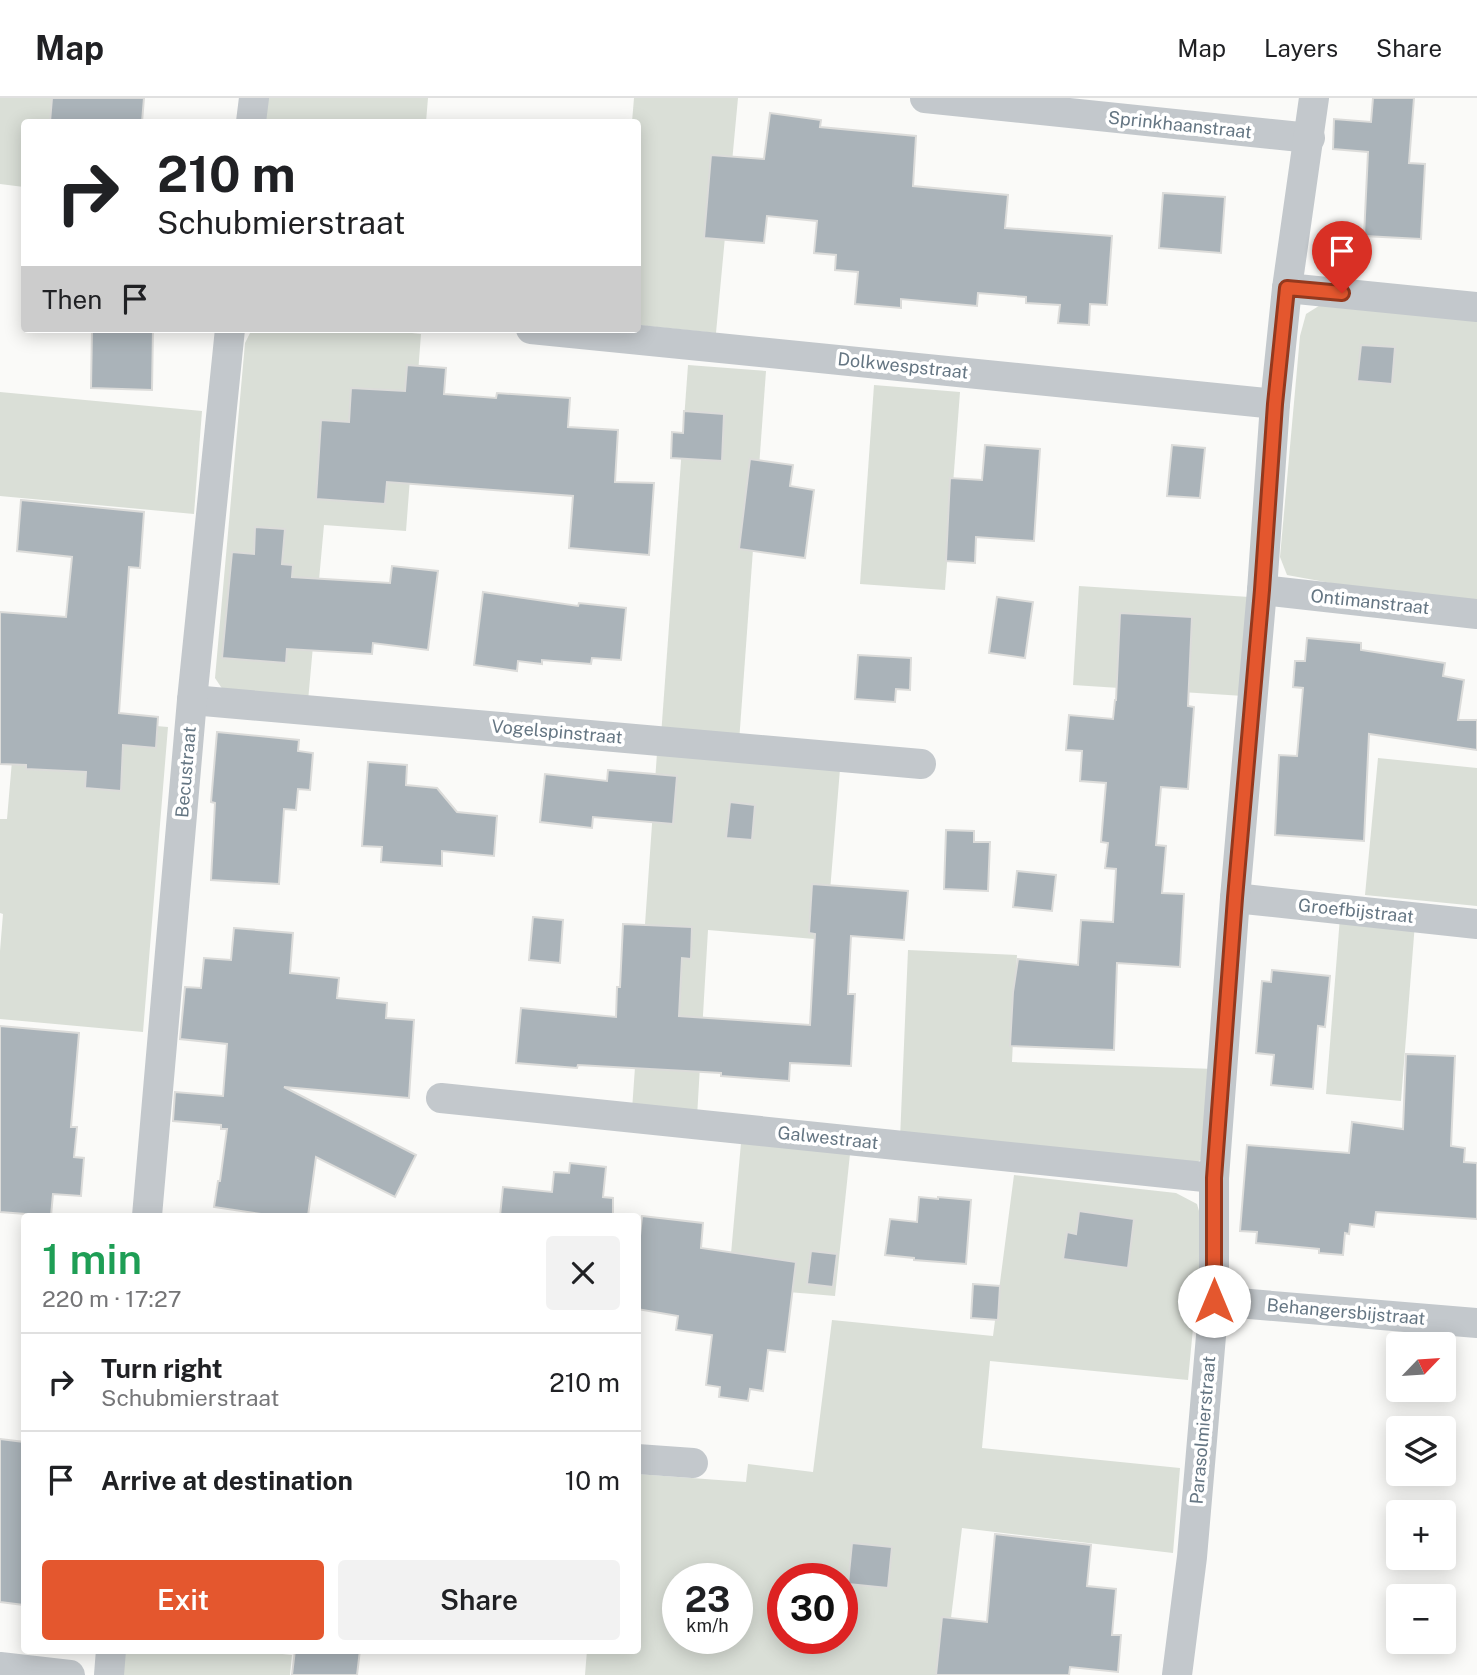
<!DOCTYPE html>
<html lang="en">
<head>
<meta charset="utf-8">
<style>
  :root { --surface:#fff; --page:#f2f2f2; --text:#202124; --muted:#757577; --line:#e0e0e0; --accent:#e4572e }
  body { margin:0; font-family:"Public Sans",sans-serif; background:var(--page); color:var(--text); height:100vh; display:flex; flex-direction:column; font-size:26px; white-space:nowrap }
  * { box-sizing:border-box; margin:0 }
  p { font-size:23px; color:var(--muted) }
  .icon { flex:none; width:38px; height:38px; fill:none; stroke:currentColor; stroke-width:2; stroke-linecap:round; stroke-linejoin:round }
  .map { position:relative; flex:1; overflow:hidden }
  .sheet { position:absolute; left:21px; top:1115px; width:620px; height:441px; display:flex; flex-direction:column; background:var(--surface); border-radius:7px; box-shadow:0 4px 18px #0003 }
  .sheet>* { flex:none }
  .guide { position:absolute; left:21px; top:21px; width:620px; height:214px; border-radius:7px; box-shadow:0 4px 18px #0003; background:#fff; color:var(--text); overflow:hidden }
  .needle { width:46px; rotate:65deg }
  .controls { position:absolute; left:1386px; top:1234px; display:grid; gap:14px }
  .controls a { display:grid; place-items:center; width:70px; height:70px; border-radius:7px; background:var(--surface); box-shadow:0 4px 18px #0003; font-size:35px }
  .speed { position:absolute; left:662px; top:1465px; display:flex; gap:14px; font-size:35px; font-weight:700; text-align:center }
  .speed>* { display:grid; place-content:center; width:91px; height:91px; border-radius:50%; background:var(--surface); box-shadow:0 4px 18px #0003; line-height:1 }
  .speed small { font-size:18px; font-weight:400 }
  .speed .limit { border:10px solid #d22; background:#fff; color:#111 }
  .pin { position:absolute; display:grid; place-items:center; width:60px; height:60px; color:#fff; margin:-72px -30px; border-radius:50% 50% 50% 0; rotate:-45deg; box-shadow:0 0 7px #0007 }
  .pin .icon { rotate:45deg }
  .me { position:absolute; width:77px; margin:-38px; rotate:0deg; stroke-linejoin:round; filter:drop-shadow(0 0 5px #0008) }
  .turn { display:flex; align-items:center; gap:24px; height:147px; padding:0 21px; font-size:32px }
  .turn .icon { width:91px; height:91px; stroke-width:2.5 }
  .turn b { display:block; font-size:49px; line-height:60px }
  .then { display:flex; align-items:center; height:66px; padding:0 21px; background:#0003; gap:14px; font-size:26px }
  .round { display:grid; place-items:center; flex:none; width:74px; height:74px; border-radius:7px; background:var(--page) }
  .headline { display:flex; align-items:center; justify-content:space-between; height:119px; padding:0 21px }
  h1 { font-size:42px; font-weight:600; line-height:52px; color:#1e9e55 }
  .primary-button { display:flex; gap:14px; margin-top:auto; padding:14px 21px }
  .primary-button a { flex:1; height:80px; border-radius:7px; background:var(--accent); color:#fff; font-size:28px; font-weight:600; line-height:80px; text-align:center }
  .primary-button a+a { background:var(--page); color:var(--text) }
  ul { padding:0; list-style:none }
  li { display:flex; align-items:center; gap:21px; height:98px; padding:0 21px; border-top:2px solid var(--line) }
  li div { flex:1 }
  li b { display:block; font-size:26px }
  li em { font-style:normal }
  header { display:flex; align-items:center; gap:42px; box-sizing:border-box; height:98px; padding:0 35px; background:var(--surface); border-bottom:2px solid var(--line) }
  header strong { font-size:33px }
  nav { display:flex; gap:38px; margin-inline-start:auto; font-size:24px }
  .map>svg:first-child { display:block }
</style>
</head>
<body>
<header>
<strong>Map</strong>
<nav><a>Map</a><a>Layers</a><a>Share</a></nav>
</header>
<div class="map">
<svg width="1477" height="1577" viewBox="0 0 1477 1577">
  <rect width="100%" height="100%" fill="#fafaf8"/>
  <g fill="#dadfd7" fill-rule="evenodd">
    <polygon points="0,0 61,0 58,24 24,24 24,89 0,86"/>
    <polygon points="268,0 428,0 426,24 265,24"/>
    <polygon points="634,0 738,0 716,235 637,227 637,24 632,24"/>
    <polygon points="1322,206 1477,216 1477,502 1336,486 1287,477 1280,459 1300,238 1306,216"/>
    <polygon points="252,231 375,231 421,236 406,433 324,427 308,603 223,592 215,580 245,245"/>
    <polygon points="688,267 766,273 739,644 661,638"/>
    <polygon points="874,287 960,294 945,492 860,486"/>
    <polygon points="0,294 202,313 194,416 0,398"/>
    <polygon points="1079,488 1265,500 1259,599 1073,587"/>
    <polygon points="16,616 168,629 143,934 0,921 0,853 3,816 0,815 0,721 7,721"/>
    <polygon points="657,655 840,671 826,842 708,832 697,1019 632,1012"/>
    <polygon points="1378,660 1477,670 1477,808 1365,797"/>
    <polygon points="1340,819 1415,825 1401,1003 1326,996"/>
    <polygon points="908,852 1017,857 1012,964 1215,971 1210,1054 1193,1068 900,1041"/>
    <polygon points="741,1045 850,1056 835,1198 728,1189"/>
    <path d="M 1014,1077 L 1176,1095 L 1197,1106 L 1203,1127 L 1188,1282 L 990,1263 L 982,1350 L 1180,1370 L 1173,1455 L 962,1430 L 944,1577 L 585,1577 L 587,1552 L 637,1552 L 637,1376 L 746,1384 L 748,1366 L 813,1374 L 832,1222 L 993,1238 ZM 677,1480 L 737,1480 L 737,1540 L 677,1540 ZM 782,1480 L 842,1480 L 842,1540 L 782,1540 Z"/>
    <polygon points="116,1552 245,1552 292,1557 290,1577 114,1577"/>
  </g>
  <g fill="#aab3b9" stroke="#dcdcda" stroke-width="2">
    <polygon points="52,0 144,0 142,24 50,24"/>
    <polygon points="1373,0 1414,0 1409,65 1425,66 1421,141 1364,138 1368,54 1333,51 1334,21 1371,24"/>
    <polygon points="770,15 821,22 820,29 916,38 913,88 1008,97 1005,130 1112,138 1107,207 1090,206 1089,227 1058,225 1060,207 1026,205 1026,199 978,195 977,208 901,201 901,210 855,206 858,174 835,172 836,157 814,155 817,123 767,118 764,145 704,140 711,57 764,61"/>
    <polygon points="1163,95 1225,99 1221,155 1159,150"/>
    <polygon points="92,231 153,231 152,292 91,290"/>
    <polygon points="1361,247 1395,249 1392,286 1357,283"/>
    <polygon points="407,267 446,270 444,296 496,300 497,295 570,300 568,329 618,332 615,384 654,385 649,457 569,450 573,398 387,384 385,406 316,401 321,322 349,324 351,290 405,293"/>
    <polygon points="684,313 724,316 722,363 671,360 672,334 683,335"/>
    <polygon points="985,347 1040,351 1034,443 976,439 975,465 946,463 950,380 982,382"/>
    <polygon points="1172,347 1205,350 1200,400 1167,398"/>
    <polygon points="750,361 793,367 790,388 814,392 805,460 739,451"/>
    <polygon points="21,402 144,414 140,470 129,469 119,615 158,619 156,650 123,647 121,693 85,690 86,674 26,671 26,667 0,666 0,514 66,519 72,459 17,453"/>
    <polygon points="255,429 285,431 282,466 293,467 292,479 390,485 392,468 438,473 428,552 373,545 372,556 287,551 286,565 222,560 232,454 254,456"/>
    <polygon points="483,494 578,508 579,505 626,510 621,562 592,560 591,566 542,562 542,566 518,563 517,573 474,567"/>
    <polygon points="997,499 1033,504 1025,560 989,555"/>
    <polygon points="1120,515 1192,519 1188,608 1194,609 1188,691 1161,689 1156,747 1166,748 1162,795 1184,796 1180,869 1117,865 1114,952 1010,948 1013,894 1018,861 1078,867 1081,822 1113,824 1116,771 1105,770 1108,745 1101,744 1106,685 1080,683 1082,653 1066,652 1069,617 1113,621 1115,602 1116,602"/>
    <polygon points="1307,540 1361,545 1361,552 1445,565 1443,578 1464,582 1458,622 1477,622 1477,652 1369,636 1364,743 1275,737 1279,657 1297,658 1303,590 1293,589 1295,563 1305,563"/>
    <polygon points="858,557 911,560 910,592 896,591 895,604 855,601"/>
    <polygon points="217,634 299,642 298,653 313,655 310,692 298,691 296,712 284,711 279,786 211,782 215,705 211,704"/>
    <polygon points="368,664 407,667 406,687 437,690 457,714 497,718 494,758 442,753 442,768 381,764 382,749 362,748"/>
    <polygon points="608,672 677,678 673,726 593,719 592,730 540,724 545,676 607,683"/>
    <polygon points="730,704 755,707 752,742 726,740"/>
    <polygon points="946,732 974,733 974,744 990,744 988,793 944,791"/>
    <polygon points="1017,773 1056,777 1052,813 1013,809"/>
    <polygon points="812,786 908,793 904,842 851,838 848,896 855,896 851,968 790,965 789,983 721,978 721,975 578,967 577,970 516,965 521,910 616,919 617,889 620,889 623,826 692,829 691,861 682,860 679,918 810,927 815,836 809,835"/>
    <polygon points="533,819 563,822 560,865 529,862"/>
    <polygon points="234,830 293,835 290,875 339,880 337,900 387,905 386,920 414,922 409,1000 284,989 416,1057 395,1099 316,1059 308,1118 275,1118 214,1109 218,1083 220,1083 227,1031 221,1031 221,1027 173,1023 175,994 223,998 227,946 180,941 185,889 201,890 204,860 231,862"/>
    <polygon points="1272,872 1330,878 1325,929 1318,928 1313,991 1271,987 1274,957 1256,955 1262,883 1271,884"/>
    <polygon points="0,928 79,935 71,1029 77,1029 74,1059 84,1060 81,1098 53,1096 51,1118 0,1114"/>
    <polygon points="1406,956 1455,958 1451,1048 1465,1050 1464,1064 1477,1065 1477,1121 1376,1114 1374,1129 1350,1126 1349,1136 1345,1135 1343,1157 1319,1155 1319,1151 1256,1145 1257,1134 1240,1133 1247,1047 1349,1055 1352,1024 1403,1031"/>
    <polygon points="570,1065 606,1069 603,1099 613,1100 613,1118 500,1118 503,1089 552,1094 554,1074 569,1075"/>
    <polygon points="919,1099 938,1101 938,1099 971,1102 966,1166 914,1162 914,1160 885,1157 890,1121 917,1124"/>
    <polygon points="1079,1113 1134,1121 1128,1170 1063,1161 1067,1134 1076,1136"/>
    <polygon points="642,1118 703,1125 701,1150 796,1164 785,1254 768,1252 763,1293 750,1291 748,1303 719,1299 720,1289 706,1287 712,1237 676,1232 678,1218 637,1211 637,1168"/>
    <polygon points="811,1153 837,1156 833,1189 807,1186"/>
    <polygon points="973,1186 1000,1188 998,1222 971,1220"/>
    <polygon points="0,1341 24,1344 24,1507 0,1504"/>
    <polygon points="995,1436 1091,1447 1087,1488 1116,1491 1112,1537 1121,1537 1118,1574 1070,1569 1069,1577 936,1577 942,1519 987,1524"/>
    <polygon points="852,1445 892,1449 888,1490 848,1486"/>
    <polygon points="295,1552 360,1552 357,1577 292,1577"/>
  </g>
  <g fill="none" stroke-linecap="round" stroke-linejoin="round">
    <g stroke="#c3c8cc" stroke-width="30">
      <polyline points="925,0 1310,40"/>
      <polyline points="251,24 254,0"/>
      <polyline points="1287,190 1477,209"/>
      <polyline points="531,231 1275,306"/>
      <polyline points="1262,492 1477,516"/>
      <polyline points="192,602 921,666"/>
      <polyline points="1235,800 1477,826"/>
      <polyline points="441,1000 1214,1080"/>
      <polyline points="147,1118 192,602 230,231"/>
      <polyline points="1214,1203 1477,1225"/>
      <polyline points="637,1361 693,1365"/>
      <polyline points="0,1569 70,1577"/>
      <polyline points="109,1577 111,1552"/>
      <polyline points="1177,1577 1192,1459 1214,1203 1214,1080 1235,800 1262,492 1275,306 1287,190 1314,0"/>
    </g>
  </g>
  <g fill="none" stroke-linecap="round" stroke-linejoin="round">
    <g stroke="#94391e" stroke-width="18">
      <polyline id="route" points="1214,1203 1214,1080 1235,800 1262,492 1275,306 1287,190 1342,195"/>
    </g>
    <use href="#route" stroke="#e4572e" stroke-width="12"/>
  </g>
  <g text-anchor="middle" stroke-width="7" stroke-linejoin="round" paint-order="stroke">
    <g font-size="18" fill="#657683" stroke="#fff">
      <text transform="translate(1180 27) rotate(6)" y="6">Sprinkhaanstraat</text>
      <text transform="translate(903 268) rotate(6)" y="6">Dolkwespstraat</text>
      <text transform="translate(1370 504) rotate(6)" y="6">Ontimanstraat</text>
      <text transform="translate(557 634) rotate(5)" y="6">Vogelspinstraat</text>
      <text transform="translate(186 674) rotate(-85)" y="6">Becustraat</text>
      <text transform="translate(1356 813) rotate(6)" y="6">Groefbijstraat</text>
      <text transform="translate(828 1040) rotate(6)" y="6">Galwestraat</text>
      <text transform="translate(1346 1214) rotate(5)" y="6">Behangersbijstraat</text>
      <text transform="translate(1203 1332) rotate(-85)" y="6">Parasolmierstraat</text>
    </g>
  </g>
</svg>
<div class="controls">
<a><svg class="needle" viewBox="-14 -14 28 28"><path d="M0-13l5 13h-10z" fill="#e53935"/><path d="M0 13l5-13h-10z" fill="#757577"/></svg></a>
<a><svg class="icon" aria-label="layers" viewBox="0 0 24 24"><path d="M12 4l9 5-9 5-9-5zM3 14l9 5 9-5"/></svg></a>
<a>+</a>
<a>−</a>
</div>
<div class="speed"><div>23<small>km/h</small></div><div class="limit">30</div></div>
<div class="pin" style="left:1342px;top:195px;background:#d93025"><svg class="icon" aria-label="arrive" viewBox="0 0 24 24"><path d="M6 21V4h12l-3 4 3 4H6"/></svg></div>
<svg class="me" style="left:1214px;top:1203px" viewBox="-20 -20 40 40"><circle r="19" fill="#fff"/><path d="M0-13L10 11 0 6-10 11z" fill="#e4572e"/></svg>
<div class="guide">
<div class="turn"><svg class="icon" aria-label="right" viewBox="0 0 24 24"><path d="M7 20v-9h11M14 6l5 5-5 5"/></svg><div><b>210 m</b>Schubmierstraat</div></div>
<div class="then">Then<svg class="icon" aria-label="arrive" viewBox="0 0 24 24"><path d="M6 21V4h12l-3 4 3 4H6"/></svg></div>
</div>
<section class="sheet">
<div class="headline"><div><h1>1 min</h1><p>220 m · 17:27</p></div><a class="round"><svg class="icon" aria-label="close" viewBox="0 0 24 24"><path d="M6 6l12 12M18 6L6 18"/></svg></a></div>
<ul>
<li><svg class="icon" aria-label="right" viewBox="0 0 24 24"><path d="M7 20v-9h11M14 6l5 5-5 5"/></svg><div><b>Turn right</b><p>Schubmierstraat</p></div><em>210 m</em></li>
<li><svg class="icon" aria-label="arrive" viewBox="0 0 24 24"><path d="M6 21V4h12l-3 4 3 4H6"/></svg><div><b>Arrive at destination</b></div><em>10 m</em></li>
</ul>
<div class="primary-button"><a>Exit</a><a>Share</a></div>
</section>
</div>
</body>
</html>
